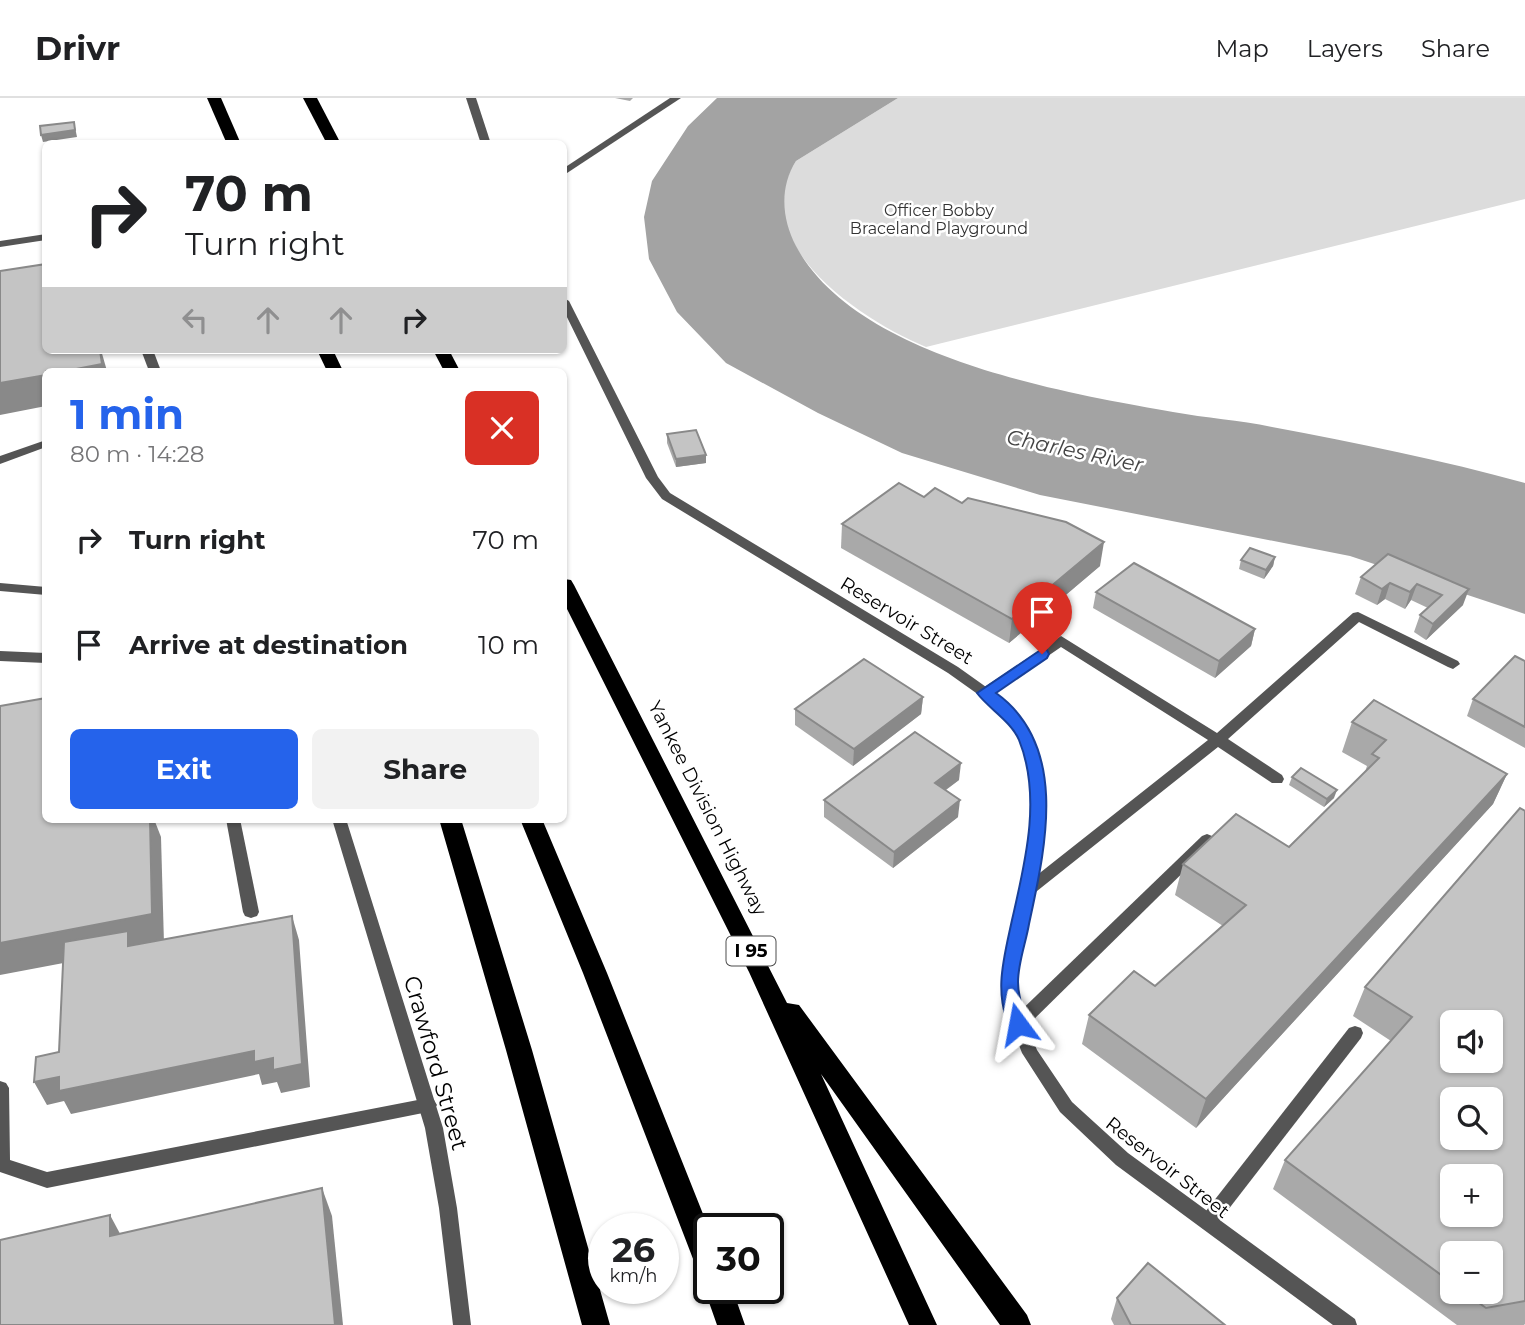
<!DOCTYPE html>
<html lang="en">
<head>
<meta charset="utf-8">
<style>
  :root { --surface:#fff; --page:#f2f2f2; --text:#202124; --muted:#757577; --line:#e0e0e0; --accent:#2563eb }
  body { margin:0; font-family:Montserrat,sans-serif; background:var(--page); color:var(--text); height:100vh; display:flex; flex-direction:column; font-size:26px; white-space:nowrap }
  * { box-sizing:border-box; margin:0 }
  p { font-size:23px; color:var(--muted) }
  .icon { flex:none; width:38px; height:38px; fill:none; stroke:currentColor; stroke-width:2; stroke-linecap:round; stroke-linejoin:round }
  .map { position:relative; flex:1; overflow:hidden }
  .drawer { position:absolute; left:42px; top:270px; width:525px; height:455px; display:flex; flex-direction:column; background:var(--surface); border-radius:10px; box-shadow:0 2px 5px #0004 }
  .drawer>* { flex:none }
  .banner { position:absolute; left:42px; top:42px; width:525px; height:214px; border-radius:10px; box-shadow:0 2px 5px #0004; background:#fff; color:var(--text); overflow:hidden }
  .fabs { position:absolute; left:1440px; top:912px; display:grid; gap:14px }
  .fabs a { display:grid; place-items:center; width:63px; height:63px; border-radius:10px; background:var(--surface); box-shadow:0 2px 5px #0004; font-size:35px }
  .speed { position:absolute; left:588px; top:1115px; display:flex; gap:14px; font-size:35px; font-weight:700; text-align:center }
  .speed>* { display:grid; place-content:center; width:91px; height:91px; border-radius:50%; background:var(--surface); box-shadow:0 2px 5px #0004; line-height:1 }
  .speed small { font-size:18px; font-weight:400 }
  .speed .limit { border:4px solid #111; border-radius:10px; background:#fff; color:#111 }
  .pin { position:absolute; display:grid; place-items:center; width:60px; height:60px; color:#fff; margin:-72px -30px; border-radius:50% 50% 50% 0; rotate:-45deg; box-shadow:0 0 7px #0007 }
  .pin .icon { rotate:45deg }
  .me { position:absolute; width:77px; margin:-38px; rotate:347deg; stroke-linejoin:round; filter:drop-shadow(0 0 5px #0008) }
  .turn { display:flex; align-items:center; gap:24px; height:147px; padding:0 28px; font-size:32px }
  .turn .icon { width:91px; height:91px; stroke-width:2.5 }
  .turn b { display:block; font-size:49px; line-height:60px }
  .lanes { display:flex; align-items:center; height:66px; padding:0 28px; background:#0003; justify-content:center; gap:35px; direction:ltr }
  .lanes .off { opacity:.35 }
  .round { display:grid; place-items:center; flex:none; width:74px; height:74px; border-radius:10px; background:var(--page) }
  .head { display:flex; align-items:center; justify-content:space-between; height:119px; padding:0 28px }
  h1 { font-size:42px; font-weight:700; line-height:52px; color:var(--accent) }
  .primary-button { display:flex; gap:14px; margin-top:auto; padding:14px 28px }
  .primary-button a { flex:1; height:80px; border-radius:10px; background:var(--accent); color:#fff; font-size:28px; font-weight:700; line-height:80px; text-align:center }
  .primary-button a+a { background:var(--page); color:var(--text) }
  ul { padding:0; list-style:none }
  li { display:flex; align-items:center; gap:21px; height:105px; padding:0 28px }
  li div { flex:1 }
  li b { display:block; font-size:26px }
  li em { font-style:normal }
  header { display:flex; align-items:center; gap:42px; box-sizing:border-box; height:98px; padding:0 35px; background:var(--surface); border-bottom:2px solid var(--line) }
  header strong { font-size:33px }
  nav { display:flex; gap:38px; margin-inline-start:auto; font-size:24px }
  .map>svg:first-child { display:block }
</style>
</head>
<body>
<header>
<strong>Drivr</strong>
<nav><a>Map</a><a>Layers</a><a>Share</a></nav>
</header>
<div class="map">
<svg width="1525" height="1227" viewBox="0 0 1525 1227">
  <rect width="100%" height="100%" fill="#fff"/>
  <path fill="#dcdcdc" d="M 898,0 L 1525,0 L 1525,101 L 926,249 C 863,223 743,145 796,63 Z"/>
  <path fill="#a3a3a3" d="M 717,0 L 898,0 L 796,63 C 779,90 782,121 796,148 C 855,259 1060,294 1173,314 C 1206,320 1239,322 1272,329 C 1357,345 1442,362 1525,385 L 1525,516 L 1350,458 L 1040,397 L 902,355 L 818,315 L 726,265 L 677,214 L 649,161 L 644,119 L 652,83 L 688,28 Z"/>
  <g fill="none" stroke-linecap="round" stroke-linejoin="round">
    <g fill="#555" fill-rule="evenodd">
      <polygon points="670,0 681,0 564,77 564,70"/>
      <polygon points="46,136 46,142 0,149 0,143"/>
      <polygon points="141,252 153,252 161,273 149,273"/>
      <polygon points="46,342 46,349 0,366 0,358"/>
      <polygon points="1358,514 1458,563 1460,566 1453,571 1448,569 1359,524 1228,641 1282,677 1284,681 1282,685 1272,685 1218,649 1032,797 1027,799 1022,797 1019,793 1022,789 1208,642 1061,549 990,598 980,598 978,595 980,592 1061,538 1217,635 1353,515"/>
      <polygon points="0,553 46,555 46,565 0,563"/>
      <polygon points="226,721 240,721 259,814 257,818 251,820 245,818 243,814"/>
      <polygon points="1207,736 1212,738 1215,742 1212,746 1024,931 1018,933 1012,931 1010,926 1012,921 1202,738"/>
      <polygon points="1355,928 1361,930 1363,935 1361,940 1214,1130 1208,1132 1202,1130 1199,1124 1202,1118 1349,930"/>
      <polygon points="0,983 6,985 9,990 10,1062 47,1074 428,1000 434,1002 437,1007 434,1012 428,1014 47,1090 0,1074"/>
    </g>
    <g fill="#555" fill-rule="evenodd">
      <polygon points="466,0 476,0 491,46 481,46"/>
      <polygon points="564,200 569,203 658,379 670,395 958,569 1003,601 1030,633 1039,657 1046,706 1045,733 1017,881 1018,903 1037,952 1072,1004 1128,1055 1355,1221 1357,1227 1333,1227 1116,1067 1060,1014 1022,955 1002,903 1001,881 1031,733 1032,706 1025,657 1019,639 993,607 948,575 662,401 646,380 564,213"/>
      <polygon points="0,485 46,489 46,497 0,493"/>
      <polygon points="332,721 346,721 443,1030 457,1110 471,1227 453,1227 439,1110 425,1030"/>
    </g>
    <g fill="#000" fill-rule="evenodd">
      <polygon points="207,0 221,0 241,46 227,46"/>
      <polygon points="303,0 317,0 341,46 327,46"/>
      <polygon points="317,252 333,252 343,273 327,273"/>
      <polygon points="433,252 449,252 460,273 444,273"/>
      <polygon points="564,481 571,482 574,487 787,905 799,907 1027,1217 1031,1227 1000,1227 821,976 937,1227 909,1227 749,874 564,505"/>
      <polygon points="439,721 461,721 532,952 610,1227 582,1227 506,952"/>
      <polygon points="520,721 542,721 607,875 709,1131 709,1179 699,1175 695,1166 583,875"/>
      <polygon points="709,1180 709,1190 732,1190 745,1227 717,1227 704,1190"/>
    </g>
  </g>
  <g fill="#a9a9a9" fill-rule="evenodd">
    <polygon points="615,0 633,0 630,3"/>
    <polygon points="667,336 706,365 676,369 667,345"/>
    <polygon points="924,399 962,405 1100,468 1009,545 841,450 842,426"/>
    <polygon points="1388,456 1463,507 1426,542 1414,534 1420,517 1428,510 1411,502 1405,511 1385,501 1377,507 1355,496 1361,479"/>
    <polygon points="1275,459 1273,468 1264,481 1239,471 1241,462"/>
    <polygon points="1096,494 1255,531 1251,548 1215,580 1093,510"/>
    <polygon points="1525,563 1525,650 1467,618 1473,601"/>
    <polygon points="923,599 921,616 853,668 795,627 795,611"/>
    <polygon points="1352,624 1507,676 1493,706 1196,1030 1082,946 1089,917 1155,888 1223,828 1175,797 1183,766 1289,749 1365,674 1367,668 1342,654"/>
    <polygon points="1292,679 1334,700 1324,709 1289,687"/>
    <polygon points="959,682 946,692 958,719 893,770 824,719 824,702"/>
    <path d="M 1525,713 L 1525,1226 L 1524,1227 L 1457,1227 L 1273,1091 L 1285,1062 L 1391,943 L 1353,918 L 1365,889 ZM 1452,1155 L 1491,1194 L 1452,1194 Z"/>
    <polygon points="1117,1200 1225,1227 1114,1227 1111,1221"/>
  </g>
  <g fill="#898989">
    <polygon points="74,24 77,39 43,44 41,37"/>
    <polygon points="100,252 101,252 107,273 66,273"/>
    <polygon points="46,277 46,308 0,317 0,285"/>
    <polygon points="706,357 706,365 676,369 676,361"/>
    <polygon points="1104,444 1100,468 1009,545 1012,521"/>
    <polygon points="1275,459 1273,468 1264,481 1266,472"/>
    <polygon points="1390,485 1385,501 1377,507 1382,491"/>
    <polygon points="1417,486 1411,502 1405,511 1410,494"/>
    <polygon points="1469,491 1463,507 1426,542 1433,526"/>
    <polygon points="1255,531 1251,548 1215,580 1219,563"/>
    <polygon points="923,599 921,616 853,668 854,651"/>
    <polygon points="961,665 959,682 933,701 935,685"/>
    <polygon points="1507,676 1493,706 1196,1030 1206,1001"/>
    <polygon points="1337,692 1334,700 1324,709 1327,701"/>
    <polygon points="960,702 958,719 893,770 894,754"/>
    <polygon points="150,721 154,721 161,739 164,846 0,877 0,845"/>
    <polygon points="292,818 299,842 310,989 281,995 277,984 262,987 259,976 71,1016 64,1003 47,1007 34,984"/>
    <polygon points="322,1090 332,1118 343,1227 335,1227"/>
    <polygon points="110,1117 125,1145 110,1138"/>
  </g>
  <g fill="#c4c4c4" stroke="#898989" stroke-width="2" fill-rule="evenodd">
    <polygon points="74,24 75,32 41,37 40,28"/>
    <polygon points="46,166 46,252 100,252 102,266 66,273 46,273 46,277 0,285 0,173"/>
    <polygon points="696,332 706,357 676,361 667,336"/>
    <polygon points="899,385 924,399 935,390 962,405 968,400 1066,424 1104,444 1012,521 842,426"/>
    <polygon points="1250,450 1275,459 1266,472 1241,462"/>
    <polygon points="1388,456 1469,491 1433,526 1420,517 1442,497 1417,486 1410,494 1390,485 1382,491 1361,479"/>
    <polygon points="1134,465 1255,531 1219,563 1096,494"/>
    <polygon points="1515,558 1525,563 1525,629 1473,601"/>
    <polygon points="864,561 923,599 854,651 795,611"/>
    <polygon points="46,600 46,721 150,721 152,816 0,845 0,608"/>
    <polygon points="1374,602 1507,676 1206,1001 1089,917 1134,873 1155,888 1246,807 1183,766 1236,716 1289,749 1379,660 1372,656 1386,642 1352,624"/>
    <polygon points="915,634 961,665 935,685 960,702 894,754 824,702"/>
    <polygon points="1301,670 1337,692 1327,701 1292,679"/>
    <path d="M 1520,710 L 1525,713 L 1525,1203 L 1486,1210 L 1464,1194 L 1491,1194 L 1491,1155 L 1452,1155 L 1452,1185 L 1285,1062 L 1412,919 L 1365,889 ZM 1452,924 L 1491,924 L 1491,962 L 1452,962 ZM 1452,1001 L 1491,1001 L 1491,1040 L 1452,1040 ZM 1452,1078 L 1491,1078 L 1491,1116 L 1452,1116 Z"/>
    <polygon points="292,818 302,966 273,972 273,960 254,964 254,953 59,993 59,979 34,984 36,959 59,954 64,844 128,833 128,848"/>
    <polygon points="322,1090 335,1227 0,1227 0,1142 110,1117 110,1138"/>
    <polygon points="1148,1165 1225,1227 1131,1227 1117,1200"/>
  </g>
  <path fill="#2563eb" stroke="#184099" stroke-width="2" d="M 1042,551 L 1047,552 L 1049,556 L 1047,560 L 996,595 C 1070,648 1045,751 1029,826 C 1026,844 1018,865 1018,884 C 1018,899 1023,912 1027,926 L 1024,932 L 1018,934 L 1011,932 C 993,895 1004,860 1012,822 C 1025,765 1042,699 1019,642 C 1011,623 988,610 977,595 Z"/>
  <g text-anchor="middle" stroke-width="5" stroke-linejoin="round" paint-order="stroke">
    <g font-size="16" fill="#333" stroke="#fff">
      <text x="939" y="118">Officer Bobby<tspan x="939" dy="18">Braceland Playground</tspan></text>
    </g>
    <rect fill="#fff" stroke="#4c4c4c" stroke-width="2" x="726.5" y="838.5" width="49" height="29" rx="5"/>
    <g font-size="18" font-weight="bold" fill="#000">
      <text x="751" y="859">I 95</text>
    </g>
    <g font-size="19" fill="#000" stroke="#fff">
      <text transform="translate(907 522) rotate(31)" y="7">Reservoir Street</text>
      <text transform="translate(708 710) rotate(63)" y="7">Yankee Division Highway</text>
      <text transform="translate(1168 1069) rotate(38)" y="7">Reservoir Street</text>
    </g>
    <g font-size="21" font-style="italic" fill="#444" stroke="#fff">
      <text transform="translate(1075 353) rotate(12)" y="7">Charles River</text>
    </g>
    <g font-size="23" fill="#000" stroke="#fff">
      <text transform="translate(436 965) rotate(74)" y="8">Crawford Street</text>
    </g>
  </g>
</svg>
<div class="fabs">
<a><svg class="icon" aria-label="sound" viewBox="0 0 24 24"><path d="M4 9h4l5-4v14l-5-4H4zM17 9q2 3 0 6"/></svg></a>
<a><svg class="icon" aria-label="search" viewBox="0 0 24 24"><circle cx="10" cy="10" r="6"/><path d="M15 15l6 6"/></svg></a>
<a>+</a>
<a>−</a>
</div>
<div class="speed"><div>26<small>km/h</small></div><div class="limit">30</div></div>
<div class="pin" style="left:1042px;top:556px;background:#d93025"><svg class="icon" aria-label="arrive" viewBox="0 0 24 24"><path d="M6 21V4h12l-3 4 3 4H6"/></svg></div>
<svg class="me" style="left:1018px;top:926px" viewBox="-20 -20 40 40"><path d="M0-17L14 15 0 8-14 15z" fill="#2563eb" stroke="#fff" stroke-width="4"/></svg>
<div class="banner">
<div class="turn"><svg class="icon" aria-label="right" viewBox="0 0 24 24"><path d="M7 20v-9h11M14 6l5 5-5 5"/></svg><div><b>70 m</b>Turn right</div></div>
<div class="lanes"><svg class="icon off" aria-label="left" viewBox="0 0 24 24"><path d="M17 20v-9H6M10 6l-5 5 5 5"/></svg><svg class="icon off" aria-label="ahead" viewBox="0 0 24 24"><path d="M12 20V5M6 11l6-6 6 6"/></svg><svg class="icon off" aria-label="ahead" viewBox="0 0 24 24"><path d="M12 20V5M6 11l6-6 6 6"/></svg><svg class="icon" aria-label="right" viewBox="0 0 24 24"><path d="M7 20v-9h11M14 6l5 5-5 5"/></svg></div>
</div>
<section class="drawer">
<div class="head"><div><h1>1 min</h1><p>80 m · 14:28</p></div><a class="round" style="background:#d93025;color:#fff"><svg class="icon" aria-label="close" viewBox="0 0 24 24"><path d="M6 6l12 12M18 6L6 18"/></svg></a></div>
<ul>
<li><svg class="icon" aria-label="right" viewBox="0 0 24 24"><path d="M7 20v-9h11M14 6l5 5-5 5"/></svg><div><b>Turn right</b></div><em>70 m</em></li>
<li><svg class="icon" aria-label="arrive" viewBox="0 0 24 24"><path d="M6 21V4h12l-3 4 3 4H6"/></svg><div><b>Arrive at destination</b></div><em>10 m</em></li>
</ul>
<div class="primary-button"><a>Exit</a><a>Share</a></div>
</section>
</div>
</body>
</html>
